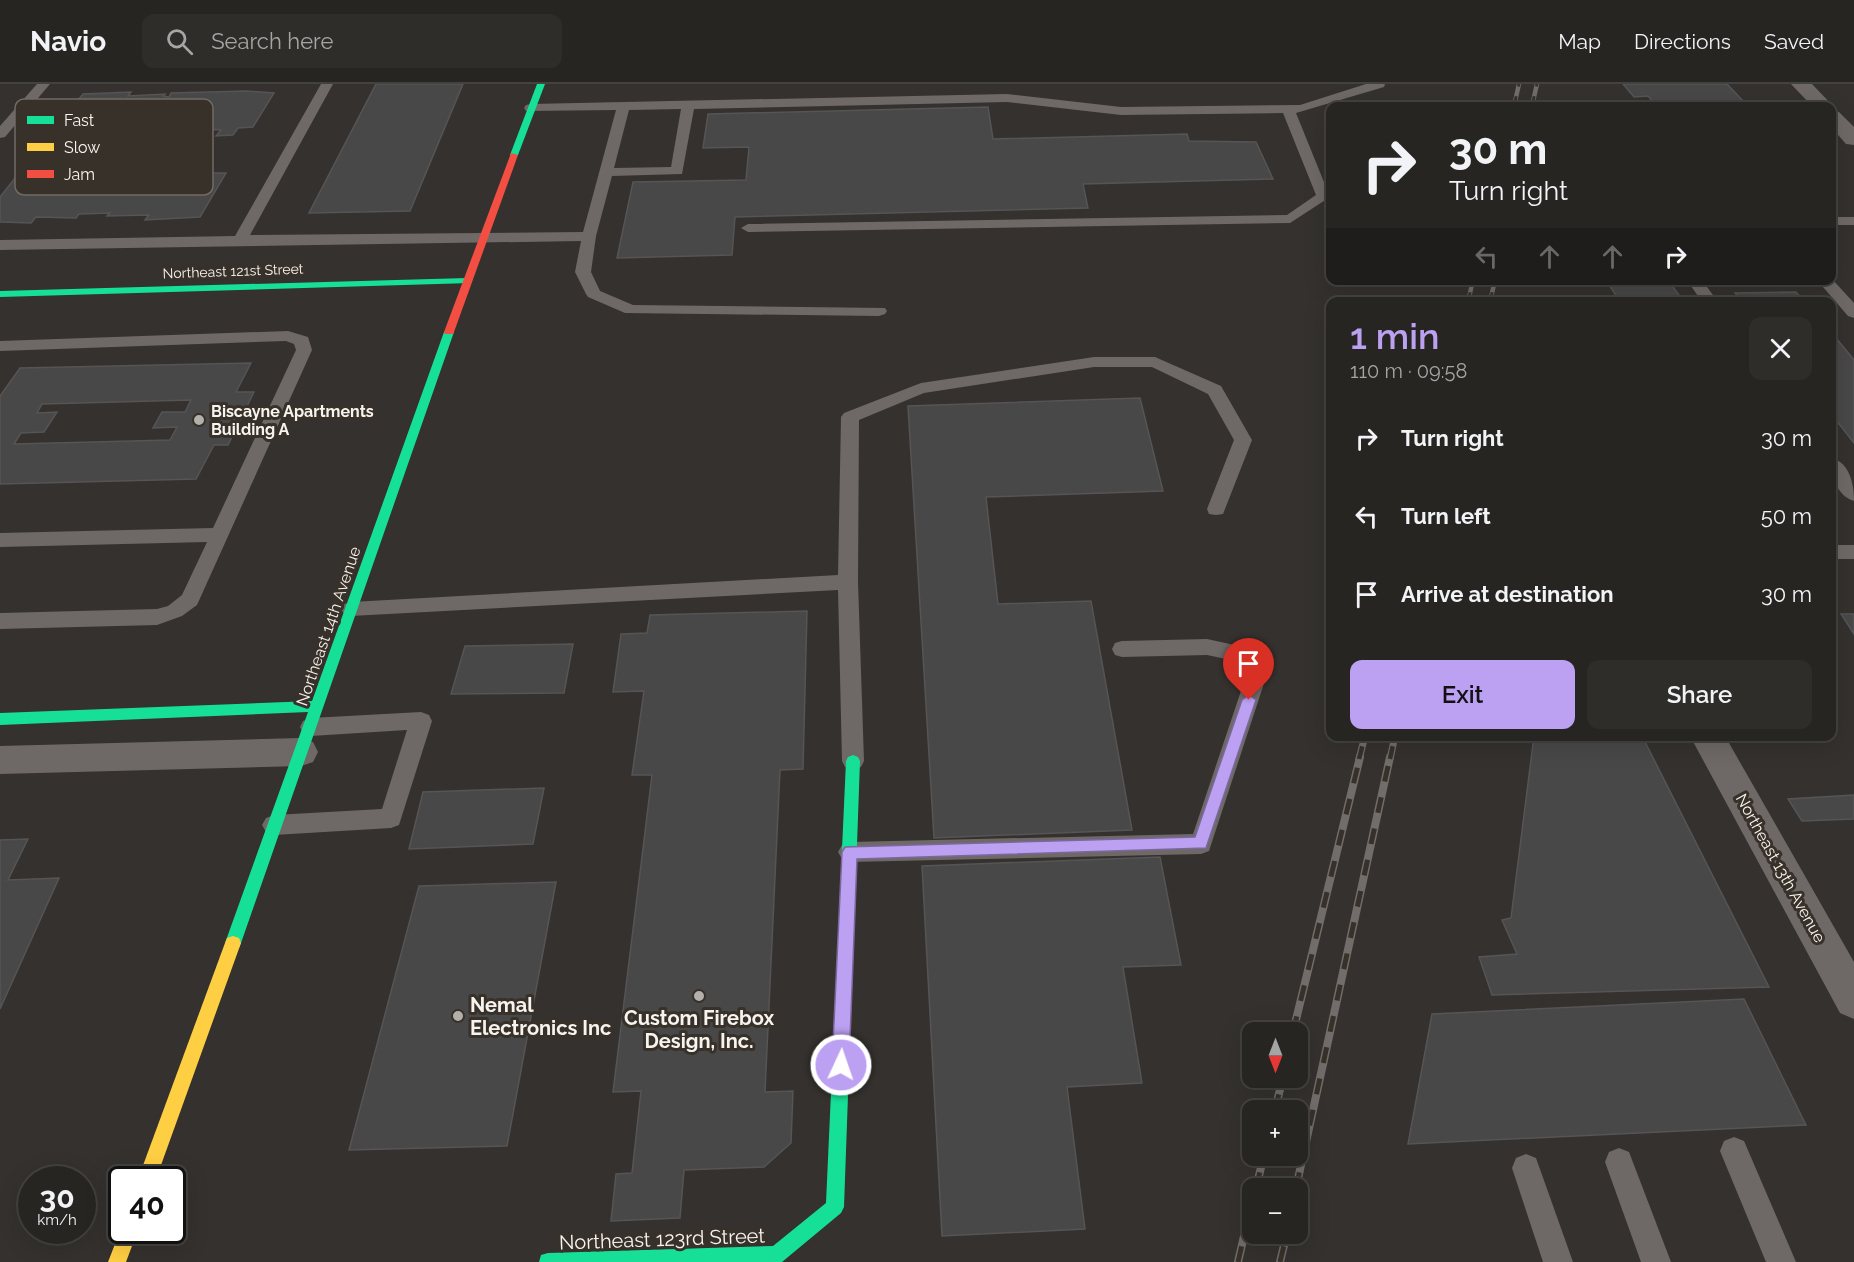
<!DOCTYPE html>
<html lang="en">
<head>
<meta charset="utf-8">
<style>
  :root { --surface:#272522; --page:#2f2d2a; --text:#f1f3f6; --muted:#a4a5a5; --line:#434240; --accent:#bca0f2 }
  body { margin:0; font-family:Raleway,sans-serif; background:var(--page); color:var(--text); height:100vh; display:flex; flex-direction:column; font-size:22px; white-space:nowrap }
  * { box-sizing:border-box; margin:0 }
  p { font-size:20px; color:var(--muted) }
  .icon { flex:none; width:33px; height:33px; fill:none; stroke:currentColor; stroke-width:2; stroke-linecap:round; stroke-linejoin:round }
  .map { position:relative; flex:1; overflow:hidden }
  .panel { position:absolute; left:1326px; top:213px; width:510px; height:444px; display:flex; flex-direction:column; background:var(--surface); border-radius:12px; box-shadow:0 6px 24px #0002,0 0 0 2px var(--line) }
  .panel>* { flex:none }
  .hud { position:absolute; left:1326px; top:18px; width:510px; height:183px; border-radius:12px; box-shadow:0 6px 24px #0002,0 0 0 2px var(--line); background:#272522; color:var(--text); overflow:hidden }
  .needle { width:39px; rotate:180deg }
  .fabs { position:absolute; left:1242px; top:938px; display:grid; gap:12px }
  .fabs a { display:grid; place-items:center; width:66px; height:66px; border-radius:12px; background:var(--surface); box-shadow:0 6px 24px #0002,0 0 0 2px var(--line); font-size:30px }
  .speed { position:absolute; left:18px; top:1082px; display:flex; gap:12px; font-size:30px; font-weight:700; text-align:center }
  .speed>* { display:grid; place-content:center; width:78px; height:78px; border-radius:50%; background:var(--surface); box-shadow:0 6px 24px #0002,0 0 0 2px var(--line); line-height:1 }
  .speed small { font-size:15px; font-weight:400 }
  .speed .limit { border:3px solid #111; border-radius:9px; background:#fff; color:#111 }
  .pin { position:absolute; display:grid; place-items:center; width:51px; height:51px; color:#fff; margin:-62px -26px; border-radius:50% 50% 50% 0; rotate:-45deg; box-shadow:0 0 6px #0007 }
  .pin .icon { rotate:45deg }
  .me { position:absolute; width:66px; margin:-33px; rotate:3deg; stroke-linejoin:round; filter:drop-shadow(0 0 4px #0008) }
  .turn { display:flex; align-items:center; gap:21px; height:126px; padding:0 24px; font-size:27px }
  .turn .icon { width:78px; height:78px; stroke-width:2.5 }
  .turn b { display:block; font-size:42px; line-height:51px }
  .lanes { display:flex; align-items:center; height:57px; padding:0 24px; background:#0003; justify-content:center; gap:30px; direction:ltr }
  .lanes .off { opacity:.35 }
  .round { display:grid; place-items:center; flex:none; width:63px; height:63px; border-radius:12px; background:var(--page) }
  .headline { display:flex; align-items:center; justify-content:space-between; height:102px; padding:0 24px }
  h1 { font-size:36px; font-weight:600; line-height:45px; color:var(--accent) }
  .button { display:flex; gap:12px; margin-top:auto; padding:12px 24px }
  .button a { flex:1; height:69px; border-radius:12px; background:var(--accent); color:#111; font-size:24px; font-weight:600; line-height:69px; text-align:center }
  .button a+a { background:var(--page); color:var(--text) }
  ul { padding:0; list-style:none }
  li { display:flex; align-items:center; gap:18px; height:78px; padding:0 24px }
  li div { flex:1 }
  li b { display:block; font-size:22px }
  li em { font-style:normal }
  header { display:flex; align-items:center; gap:36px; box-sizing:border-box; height:84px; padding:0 30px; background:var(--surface); border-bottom:2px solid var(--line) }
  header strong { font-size:28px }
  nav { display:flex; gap:33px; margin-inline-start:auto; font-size:21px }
  .search { width:420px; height:54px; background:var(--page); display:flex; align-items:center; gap:15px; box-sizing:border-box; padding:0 21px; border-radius:12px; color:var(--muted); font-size:22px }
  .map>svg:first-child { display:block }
</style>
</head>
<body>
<header>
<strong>Navio</strong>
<div class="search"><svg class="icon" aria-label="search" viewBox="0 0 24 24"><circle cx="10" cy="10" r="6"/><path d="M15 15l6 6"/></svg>Search here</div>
<nav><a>Map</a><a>Directions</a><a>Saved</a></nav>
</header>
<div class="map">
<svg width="1854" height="1178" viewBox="0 0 1854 1178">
  <rect width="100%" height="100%" fill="#34312e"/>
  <g fill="#494848" stroke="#565455" stroke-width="1.5" fill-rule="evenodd">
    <polygon points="376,0 463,0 410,127 309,129"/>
    <polygon points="1623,0 1727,0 1744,18 1654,19 1648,12 1634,13"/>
    <polygon points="246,7 274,9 253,43 238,44 233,51 216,52 221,46 205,45 206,44 201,44 200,46 194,46 195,44 146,45 149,41 143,40 140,44 103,44 99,49 51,49 83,10 131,8 128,12 165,10 163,12 169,13 171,9"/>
    <polygon points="988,23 993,55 1187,50 1189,57 1256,58 1273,95 1083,100 1088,124 735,133 732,171 617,174 633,98 746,96 749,63 703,64 708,30"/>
    <polygon points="177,89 226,89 200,133 145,136 149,131 107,132 110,129 79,130 76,134 36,133 31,139 0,138 0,113 16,93 68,90 65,95 132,96 135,93 173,93"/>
    <polygon points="1606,196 1668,196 1684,218 1620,218"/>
    <polygon points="1796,208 1805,218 1742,218 1735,209"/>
    <polygon points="1832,249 1854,276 1854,359 1832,331"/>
    <path d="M 251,279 L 236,308 L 254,308 L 228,361 L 214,361 L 196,395 L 0,400 L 0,312 L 20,284 ZM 191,316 L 185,328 L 162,328 L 153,344 L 177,343 L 170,356 L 14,360 L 21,349 L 44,348 L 57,328 L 37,329 L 42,320 Z"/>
    <polygon points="1140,314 1163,407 986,413 998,520 1091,517 1132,746 934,754 908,322"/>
    <polygon points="807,527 803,685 780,686 765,1008 793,1007 791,1059 764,1083 684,1086 680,1134 611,1137 616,1090 632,1089 641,1007 613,1008 652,691 632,691 644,607 613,608 621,550 647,549 650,531"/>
    <polygon points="1841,530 1854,530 1854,550"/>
    <polygon points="573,560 564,609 451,610 465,562"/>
    <polygon points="1534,652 1642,652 1769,903 1492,911 1479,873 1517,870 1502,836 1511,834"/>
    <polygon points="1766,652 1813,652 1815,655 1768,656"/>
    <polygon points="544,704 533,760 409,765 423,708"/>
    <polygon points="1854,711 1854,735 1802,737 1788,715"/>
    <polygon points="28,755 8,796 59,794 0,925 0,756"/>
    <polygon points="1160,773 1181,881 1123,883 1142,999 1067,1003 1085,1145 942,1152 922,782"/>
    <polygon points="556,798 507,1062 349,1066 419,802"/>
    <polygon points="1744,915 1806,1041 1408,1060 1432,930"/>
  </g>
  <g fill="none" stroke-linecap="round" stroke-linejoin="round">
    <g fill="#6e6967" fill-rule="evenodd">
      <polygon points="37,0 50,0 5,53 0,54 0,42"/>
      <path d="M 321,0 L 333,0 L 250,151 L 583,148 L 616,26 L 526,27 L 524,24 L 526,21 L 531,20 L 1007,10 L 1121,23 L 1300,21 L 1366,0 L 1385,0 L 1384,3 L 1296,29 L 1330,113 L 1290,139 L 748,148 L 741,144 L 748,140 L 1287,131 L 1316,111 L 1283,29 L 1121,31 L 1007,18 L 694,25 L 682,90 L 612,92 L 596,152 L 591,188 L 600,207 L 633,221 L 885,224 L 887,227 L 885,230 L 879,232 L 625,229 L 588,213 L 586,210 L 575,188 L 581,157 L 0,166 L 0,156 L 235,152 ZM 681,25 L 671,83 L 614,84 L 629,26 Z"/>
      <rect x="1832" y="133" width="22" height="8"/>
      <polygon points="1832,195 1854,219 1854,234 1848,232 1817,196"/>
      <polygon points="1687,196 1702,196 1718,218 1702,218"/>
      <polygon points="288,247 308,253 312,266 197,521 182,532 157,541 0,545 0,529 157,525 168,522 182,511 207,458 0,463 0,449 213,444 296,266 294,260 286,257 0,267 0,257"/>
      <polygon points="1094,273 1155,273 1221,302 1252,356 1225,425 1223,430 1216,431 1209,430 1207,425 1234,356 1208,310 1152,283 1094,283 924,309 859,336 858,498 864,677 861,683 853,686 845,683 842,677 838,506 351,532 344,530 341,525 344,520 351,518 838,491 841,333 844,329 921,299"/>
      <path d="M 1832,374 C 1850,379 1854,401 1854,417 C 1836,412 1830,389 1832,374 Z"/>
      <rect x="1832" y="461" width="22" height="14"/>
      <polygon points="1207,555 1262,567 1269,569 1272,575 1209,767 1201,770 850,778 842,775 838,768 842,761 850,758 1193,750 1250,580 1207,571 1122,573 1115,571 1112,565 1115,559 1122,557"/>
      <polygon points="421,628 429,631 432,637 399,741 391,744 274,751 266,748 262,741 266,734 274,731 382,725 407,646 311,652 303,649 300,643 303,637 311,634"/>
      <polygon points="1734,1053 1744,1057 1796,1178 1766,1178 1720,1067 1724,1057"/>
      <polygon points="1619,1064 1629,1068 1671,1178 1641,1178 1605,1078 1609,1068"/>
      <polygon points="1526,1070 1536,1074 1573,1178 1543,1178 1512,1084 1516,1074"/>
    </g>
    <g fill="#6e6967" fill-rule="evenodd">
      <polygon points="1791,0 1812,0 1833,22 1832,25 1832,22 1812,22"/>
      <polygon points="1832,26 1839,28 1854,43 1854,61 1846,60 1832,44"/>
      <polygon points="1690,652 1725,652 1854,878 1854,935 1840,929"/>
      <polygon points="301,654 313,658 318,668 313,678 301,682 0,690 0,662"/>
    </g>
    <g fill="#16e098" fill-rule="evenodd">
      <polygon points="537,0 545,0 518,71 511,73 510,71"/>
      <polygon points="467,194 472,197 471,199 0,213 0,207"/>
      <polygon points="449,245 454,248 241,859 239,864 233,866 227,864 225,859 308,628 0,641 0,629 312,617 444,248"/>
      <polygon points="853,671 858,673 860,677 844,1123 841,1129 782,1178 539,1178 541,1171 548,1169 773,1162 826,1119 846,677 848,673"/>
    </g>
    <g fill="#ffcf43" fill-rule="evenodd">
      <polygon points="233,852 239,854 241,859 156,1095 138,1095 225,859 227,854"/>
      <polygon points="122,1142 122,1146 138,1146 126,1178 108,1178"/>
    </g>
    <polygon fill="#f24e42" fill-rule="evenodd" points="511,69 518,71 454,248 453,250 445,250 444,248"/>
    <g stroke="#706d6a" stroke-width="4.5">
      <g id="rail-far2">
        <polyline points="1514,22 1519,0"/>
        <polyline points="1532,22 1537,0"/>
        <polyline points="1468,218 1473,196"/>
        <polyline points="1490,218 1495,196"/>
      </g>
    </g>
    <g stroke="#706d6a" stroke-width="7">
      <g id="rail-far1">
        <polyline points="1359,675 1365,652"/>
        <polyline points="1390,675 1395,652"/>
      </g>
    </g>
    <g stroke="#706d6a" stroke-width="8">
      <g id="rail">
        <polyline points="1293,948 1360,673"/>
        <polyline points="1275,1026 1283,993"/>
        <polyline points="1256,1104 1264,1071"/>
        <polyline points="1296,1104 1390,673"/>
        <polyline points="1238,1178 1252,1118"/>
        <polyline points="1280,1178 1287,1149"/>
      </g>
    </g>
    <use href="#rail-far2" stroke="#38312a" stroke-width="3" stroke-dasharray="10" stroke-linecap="butt"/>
    <use href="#rail-far1" stroke="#38312a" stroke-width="4.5" stroke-dasharray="13" stroke-linecap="butt"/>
    <use href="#rail" stroke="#38312a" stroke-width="5" stroke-dasharray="16" stroke-linecap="butt"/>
  </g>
  <polygon fill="#bca0f2" stroke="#7a689d" stroke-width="1.5" points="1249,611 1256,616 1206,764 857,775 849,981 847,987 841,989 835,987 832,981 842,768 845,763 1195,753 1242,616"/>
  <g fill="#b3afab" stroke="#38312a" stroke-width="2">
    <circle cx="199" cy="336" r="6"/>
    <circle cx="699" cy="912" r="6"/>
    <circle cx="458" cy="932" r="6"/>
  </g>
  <g text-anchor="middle" stroke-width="6" stroke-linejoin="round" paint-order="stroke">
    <g font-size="14" fill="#f7f3ee" stroke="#38312a">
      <text transform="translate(233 187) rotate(-2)" y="5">Northeast 121st Street</text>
    </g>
    <g font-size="16" font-weight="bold" fill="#f7f3ee" stroke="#38312a" text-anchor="start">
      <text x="211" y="333">Biscayne Apartments<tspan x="211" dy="18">Building A</tspan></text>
    </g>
    <g font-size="16" fill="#f7f3ee" stroke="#38312a">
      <text transform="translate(328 542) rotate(-71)" y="6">Northeast 14th Avenue</text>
      <text transform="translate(1781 784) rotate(61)" y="6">Northeast 13th Avenue</text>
    </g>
    <g font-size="20" font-weight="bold" fill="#f7f3ee" stroke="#38312a" text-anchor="start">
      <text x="470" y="928">Nemal<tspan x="470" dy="23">Electronics Inc</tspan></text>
      <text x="699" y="941" text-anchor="middle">Custom Firebox<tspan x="699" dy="23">Design, Inc.</tspan></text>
    </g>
    <g font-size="20" fill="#f7f3ee" stroke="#38312a">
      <text transform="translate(662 1155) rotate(-2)" y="7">Northeast 123rd Street</text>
    </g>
  </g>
  <rect x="15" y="15" width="198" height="96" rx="9" fill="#38312a" stroke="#716b65" stroke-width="1.5"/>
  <rect x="27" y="32" width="27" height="8" fill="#16e098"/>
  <rect x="27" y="59" width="27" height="8" fill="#ffcf43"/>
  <rect x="27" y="86" width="27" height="8" fill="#f24e42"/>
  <g font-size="16" fill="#f7f3ee">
    <text x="64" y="42">Fast</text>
    <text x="64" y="69">Slow</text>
    <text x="64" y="96">Jam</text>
  </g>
</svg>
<div class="fabs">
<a><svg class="needle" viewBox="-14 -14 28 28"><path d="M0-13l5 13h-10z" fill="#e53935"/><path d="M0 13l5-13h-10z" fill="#a4a5a5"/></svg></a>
<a>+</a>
<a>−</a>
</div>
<div class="speed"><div>30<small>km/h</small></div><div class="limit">40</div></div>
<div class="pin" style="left:1249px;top:616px;background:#d93025"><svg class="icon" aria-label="arrive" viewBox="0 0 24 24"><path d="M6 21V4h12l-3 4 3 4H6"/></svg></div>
<svg class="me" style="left:841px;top:981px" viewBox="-20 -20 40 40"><circle r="17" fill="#bca0f2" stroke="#fff" stroke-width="3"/><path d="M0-11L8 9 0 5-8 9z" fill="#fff"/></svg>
<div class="hud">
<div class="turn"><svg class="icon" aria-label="right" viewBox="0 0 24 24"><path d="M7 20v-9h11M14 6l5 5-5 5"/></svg><div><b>30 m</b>Turn right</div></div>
<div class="lanes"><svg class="icon off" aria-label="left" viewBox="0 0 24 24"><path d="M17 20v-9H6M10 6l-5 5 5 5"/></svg><svg class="icon off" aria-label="ahead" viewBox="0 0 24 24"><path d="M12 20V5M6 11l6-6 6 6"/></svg><svg class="icon off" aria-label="ahead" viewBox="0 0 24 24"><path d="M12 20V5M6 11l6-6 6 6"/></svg><svg class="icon" aria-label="right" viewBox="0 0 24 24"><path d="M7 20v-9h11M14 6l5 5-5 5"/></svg></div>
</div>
<section class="panel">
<div class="headline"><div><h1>1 min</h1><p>110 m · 09:58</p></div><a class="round"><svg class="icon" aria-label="close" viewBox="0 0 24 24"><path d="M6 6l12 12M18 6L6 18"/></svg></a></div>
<ul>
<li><svg class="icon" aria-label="right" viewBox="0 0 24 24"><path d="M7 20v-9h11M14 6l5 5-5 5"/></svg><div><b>Turn right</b></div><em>30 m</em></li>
<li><svg class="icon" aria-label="left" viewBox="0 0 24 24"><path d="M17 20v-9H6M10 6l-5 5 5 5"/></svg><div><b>Turn left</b></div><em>50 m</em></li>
<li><svg class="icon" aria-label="arrive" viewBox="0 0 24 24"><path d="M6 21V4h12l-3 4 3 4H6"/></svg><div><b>Arrive at destination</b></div><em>30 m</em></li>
</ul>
<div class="button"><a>Exit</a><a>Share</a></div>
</section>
</div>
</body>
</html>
